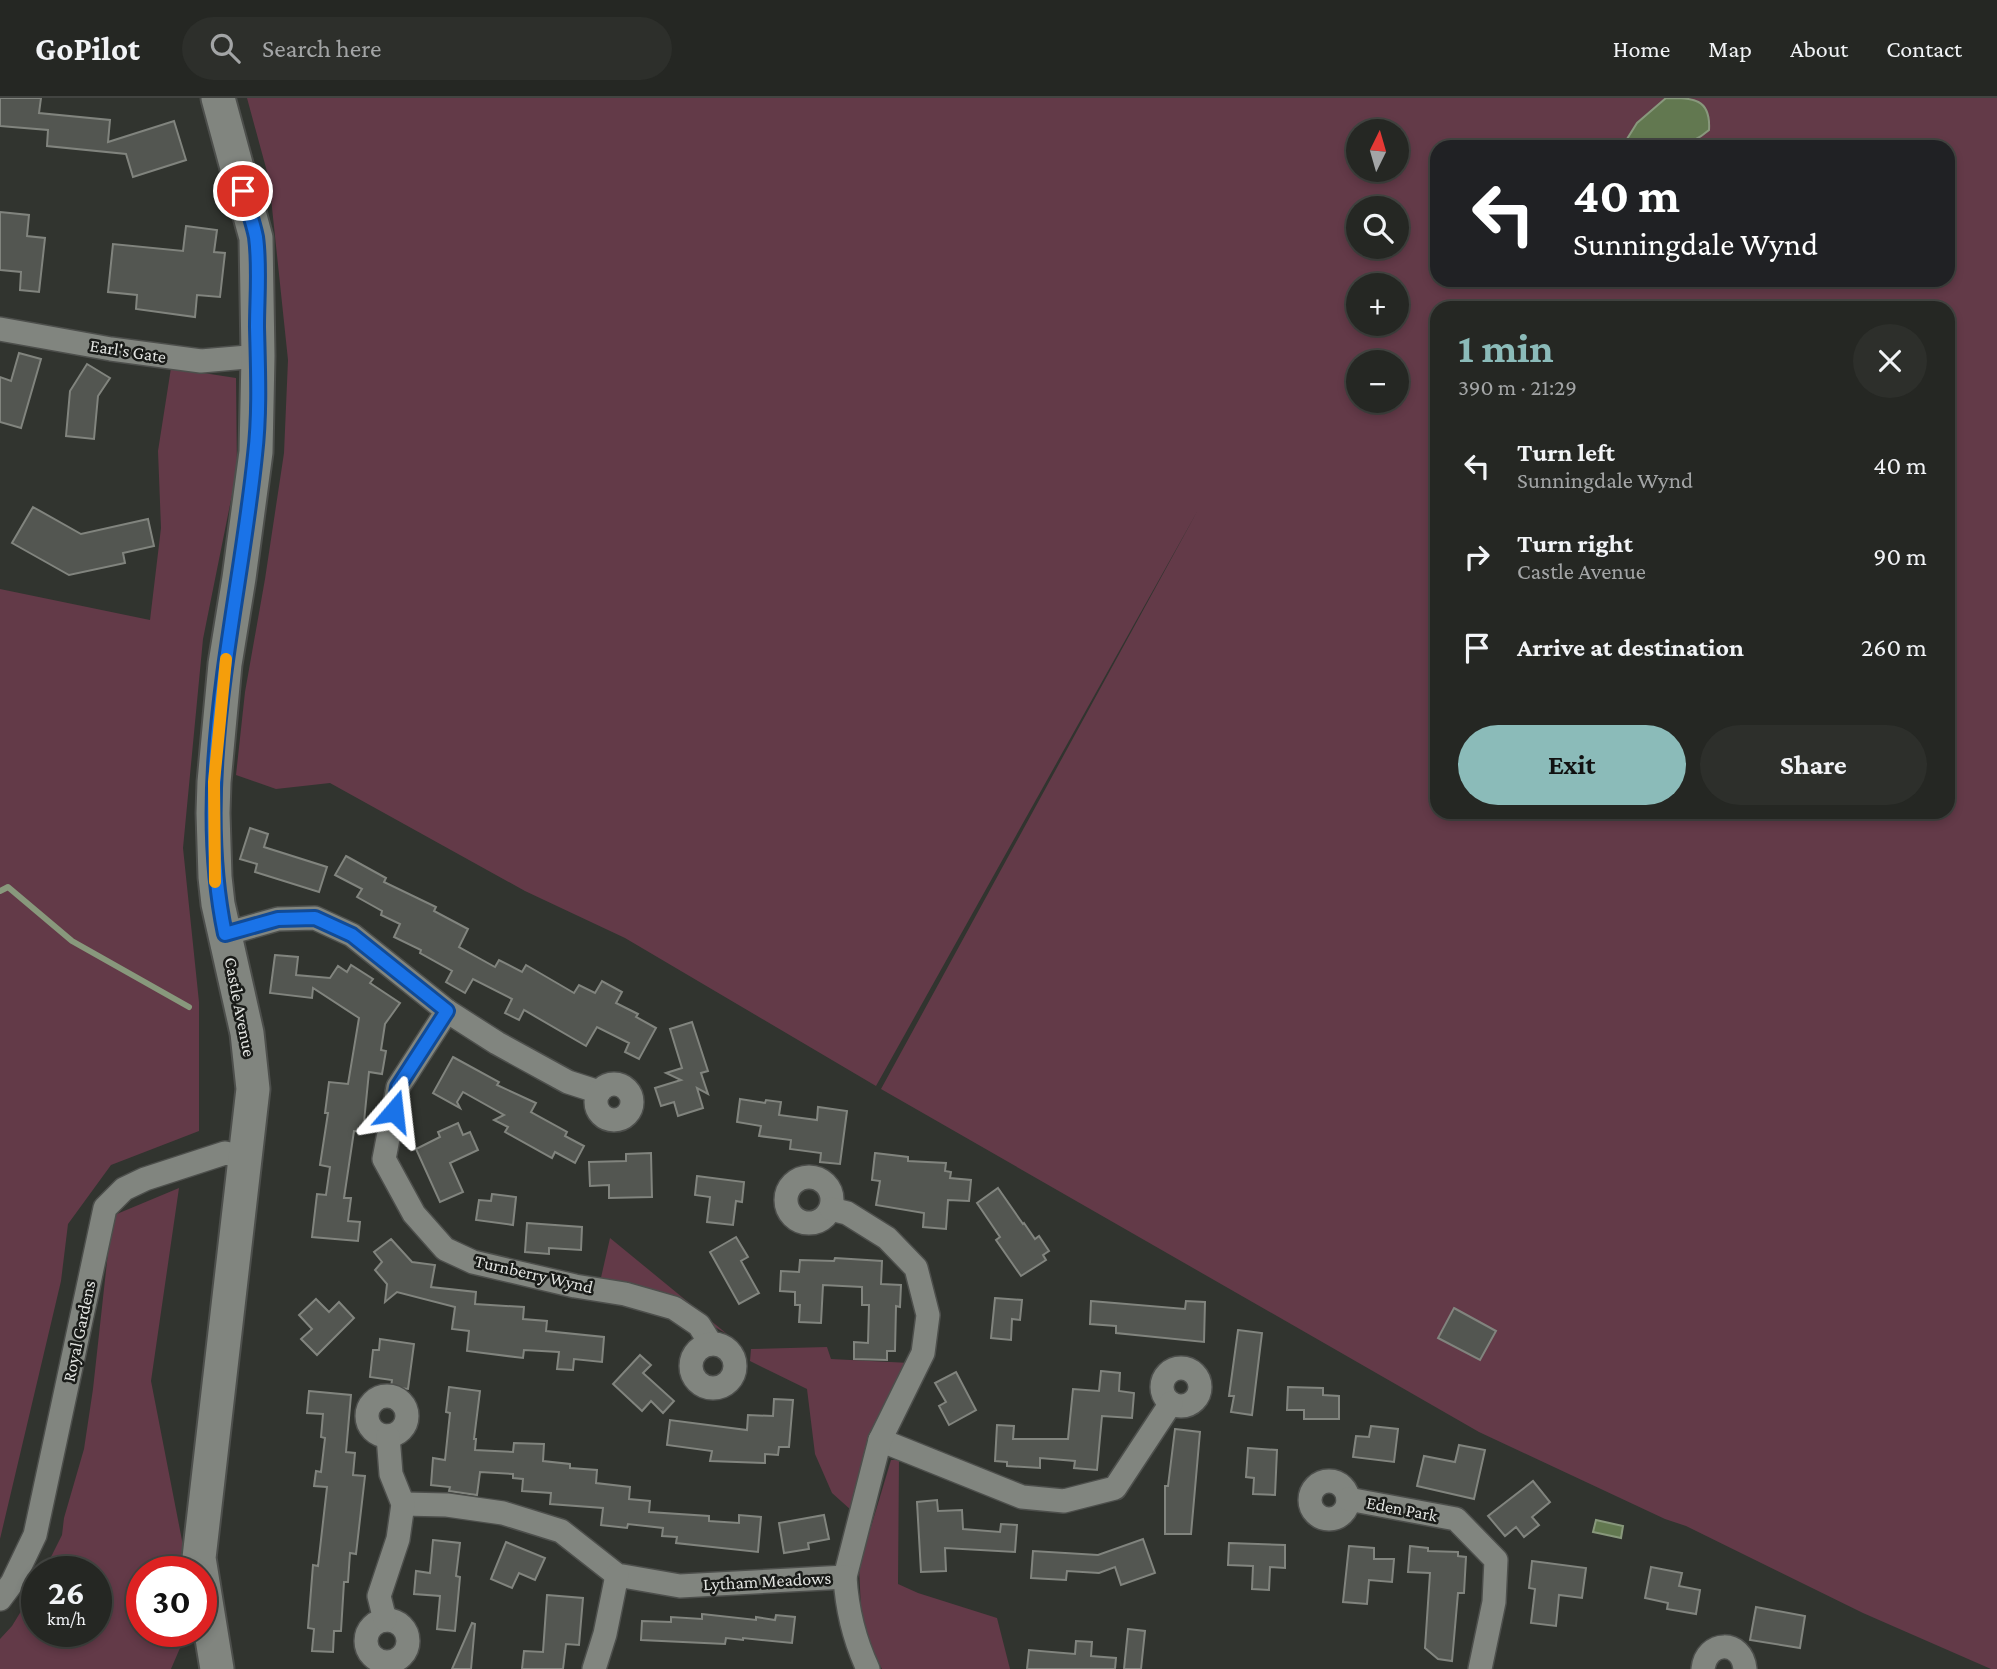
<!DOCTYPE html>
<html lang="en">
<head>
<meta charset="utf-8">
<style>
  :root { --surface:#252723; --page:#2d2f2b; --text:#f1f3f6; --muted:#a3a5a6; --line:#424441; --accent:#8bbbb9 }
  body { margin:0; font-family:"Crimson Pro",serif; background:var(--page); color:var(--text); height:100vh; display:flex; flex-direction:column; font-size:26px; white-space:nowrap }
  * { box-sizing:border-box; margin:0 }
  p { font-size:23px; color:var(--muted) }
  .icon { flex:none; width:38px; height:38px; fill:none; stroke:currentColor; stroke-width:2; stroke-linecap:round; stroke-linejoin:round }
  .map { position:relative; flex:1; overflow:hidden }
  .details { position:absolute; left:1430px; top:203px; width:525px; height:518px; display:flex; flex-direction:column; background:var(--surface); border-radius:21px; box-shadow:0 4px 10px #0003,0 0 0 2px var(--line) }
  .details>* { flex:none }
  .hud { position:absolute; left:1430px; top:42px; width:525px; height:147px; border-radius:21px; box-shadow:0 4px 10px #0003,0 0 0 2px var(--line); background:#202124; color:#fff; overflow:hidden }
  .needle { width:46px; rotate:5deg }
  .buttons { position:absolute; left:1346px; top:21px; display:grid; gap:14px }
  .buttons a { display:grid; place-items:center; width:63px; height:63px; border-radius:50%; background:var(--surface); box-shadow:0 4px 10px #0003,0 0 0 2px var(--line); font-size:35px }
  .speed { position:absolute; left:21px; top:1458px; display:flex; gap:14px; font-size:35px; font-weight:700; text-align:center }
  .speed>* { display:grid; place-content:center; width:91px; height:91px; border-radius:50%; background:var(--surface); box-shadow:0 4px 10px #0003,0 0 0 2px var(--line); line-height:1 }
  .speed small { font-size:18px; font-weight:400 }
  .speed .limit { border:10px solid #d22; background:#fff; color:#111 }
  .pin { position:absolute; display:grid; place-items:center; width:60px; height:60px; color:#fff; margin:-30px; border:4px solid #fff; border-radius:50%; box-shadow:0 2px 7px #0007 }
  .me { position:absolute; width:77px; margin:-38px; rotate:17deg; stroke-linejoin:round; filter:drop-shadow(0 0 5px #0008) }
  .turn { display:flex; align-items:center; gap:24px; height:147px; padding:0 28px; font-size:32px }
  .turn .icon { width:91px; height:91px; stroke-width:2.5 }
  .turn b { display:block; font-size:49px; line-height:60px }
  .round { display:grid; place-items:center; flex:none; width:74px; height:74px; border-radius:37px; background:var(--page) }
  .head { display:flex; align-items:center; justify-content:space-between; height:119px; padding:0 28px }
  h1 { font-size:42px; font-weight:700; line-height:52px; color:var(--accent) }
  .button { display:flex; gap:14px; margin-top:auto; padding:14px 28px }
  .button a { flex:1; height:80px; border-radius:42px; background:var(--accent); color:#111; font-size:28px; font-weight:700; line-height:80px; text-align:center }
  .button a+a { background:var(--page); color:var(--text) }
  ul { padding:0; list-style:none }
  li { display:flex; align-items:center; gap:21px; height:91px; padding:0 28px }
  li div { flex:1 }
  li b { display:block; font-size:26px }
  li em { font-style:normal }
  header { display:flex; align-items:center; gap:42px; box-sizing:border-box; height:98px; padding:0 35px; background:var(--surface); border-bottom:2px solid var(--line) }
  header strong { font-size:33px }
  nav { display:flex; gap:38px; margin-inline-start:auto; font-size:24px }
  .search { width:490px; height:63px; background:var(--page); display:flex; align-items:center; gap:18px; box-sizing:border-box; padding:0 24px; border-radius:38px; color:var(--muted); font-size:26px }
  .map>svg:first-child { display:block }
</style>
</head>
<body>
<header>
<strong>GoPilot</strong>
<div class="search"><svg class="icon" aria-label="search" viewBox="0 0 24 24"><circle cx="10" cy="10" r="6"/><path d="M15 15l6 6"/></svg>Search here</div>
<nav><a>Home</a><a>Map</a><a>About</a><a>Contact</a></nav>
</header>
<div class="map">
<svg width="1997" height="1571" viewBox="0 0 1997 1571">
  <rect width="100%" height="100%" fill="#31342f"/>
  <g fill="#633a48" fill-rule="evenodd">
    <path d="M 247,0 L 1997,0 L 1997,1571 L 1991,1571 L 1863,1515 L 1686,1428 L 1665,1421 L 1479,1334 L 881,991 L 1198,412 L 876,988 L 625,840 L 525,793 L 330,685 L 276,691 L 236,677 L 245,594 L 265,481 L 284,355 L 288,262 L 269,81 ZM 1358,33 L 1396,33 L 1396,72 L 1358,72 ZM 1437,49 L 1948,49 L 1948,182 L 1437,182 ZM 1358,110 L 1396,110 L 1396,149 L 1358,149 ZM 1358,187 L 1396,187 L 1396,226 L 1358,226 ZM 1437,210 L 1948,210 L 1948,714 L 1437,714 ZM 1358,264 L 1396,264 L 1396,303 L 1358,303 Z"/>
    <polygon points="171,270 236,280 237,372 203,541 183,750 199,904 199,1033 111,1067 68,1126 61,1183 0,1441 0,491 150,522 161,430 158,353"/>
    <polygon points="179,1090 151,1283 187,1468 186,1473 142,1474 142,1533 183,1533 180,1550 171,1571 0,1571 0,1541 12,1528 37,1487 37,1533 96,1533 96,1474 44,1473 62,1437 64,1420 84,1351 93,1291 112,1118"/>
    <polygon points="610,1140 727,1236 670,1203 600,1184"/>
    <polygon points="827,1249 831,1261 910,1265 851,1412 832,1395 815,1356 807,1291 750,1263 751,1251"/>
    <polygon points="891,1362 899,1362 898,1486 918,1495 997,1520 1010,1571 882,1571 862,1532 859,1469"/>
  </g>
  <g fill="#627850" stroke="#88987c" stroke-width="2">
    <path d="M 1666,0 C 1693,0 1711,0 1709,32 C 1683,55 1655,49 1622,49 L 1637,25 Z"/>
    <polygon points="1596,1422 1623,1428 1621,1440 1593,1434"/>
  </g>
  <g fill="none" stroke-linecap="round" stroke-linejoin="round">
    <polyline stroke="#88987c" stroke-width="6" points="0,793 8,789 72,843 189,909"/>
  </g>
  <g fill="#535651" stroke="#81847e" stroke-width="2">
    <polygon points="0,0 41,0 39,15 110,22 108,44 174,23 186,62 133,79 126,56 47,48 48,32 0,28"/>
    <polygon points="0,114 29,117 27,138 45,140 39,194 20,192 21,174 0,172"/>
    <polygon points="186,128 217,132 214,154 225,155 220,199 197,197 195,219 136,211 137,197 108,194 113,146 183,153"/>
    <polygon points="19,255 41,261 21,330 0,324 0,279 11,283"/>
    <polygon points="87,266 110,280 98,298 94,341 66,338 70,293"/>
    <polygon points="33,409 81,436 148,421 154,448 123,455 125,465 69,477 12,445"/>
    <polygon points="250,730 268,736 264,749 327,769 319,794 255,774 257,766 240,761"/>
    <polygon points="346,758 386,780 384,784 436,809 434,813 468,831 459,849 495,869 499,862 522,874 526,867 574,895 579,887 595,895 602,883 622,894 616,905 638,916 636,919 656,930 639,961 625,954 629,945 597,929 586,948 524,912 519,922 505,915 512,901 473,881 465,895 446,884 452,873 420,855 421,852 394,839 400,826 381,817 382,813 357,799 362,791 335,777"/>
    <polygon points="275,857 298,859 296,877 330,880 338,868 347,874 351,867 373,881 370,885 400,905 385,926 381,952 386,953 382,976 369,974 363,1034 354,1033 344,1100 351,1100 348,1123 360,1124 358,1143 312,1139 317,1096 326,1097 330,1069 320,1067 328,1015 325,1015 329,984 348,986 359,920 313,890 312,900 270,895"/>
    <polygon points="692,924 708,973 701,975 708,996 697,990 703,1010 678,1018 674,1004 661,1008 655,990 681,982 666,975 682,970 670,931"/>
    <polygon points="453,959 499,984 497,987 536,1005 531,1014 567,1034 565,1038 584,1048 575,1065 555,1054 552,1060 505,1034 508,1029 494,1022 504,1017 463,994 457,1004 460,1010 433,995"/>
    <polygon points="740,1001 765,1005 766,1002 781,1004 779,1017 817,1022 818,1009 847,1013 840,1066 820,1064 821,1055 790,1051 791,1042 759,1038 761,1028 737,1024"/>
    <polygon points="458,1025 463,1037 470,1034 478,1052 450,1065 463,1094 440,1104 416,1051 440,1039 438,1034"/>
    <polygon points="651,1055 652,1099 609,1100 609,1087 590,1088 589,1064 626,1063 626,1056"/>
    <polygon points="875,1055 908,1059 908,1063 946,1065 945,1073 951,1074 950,1080 971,1082 969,1103 948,1102 946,1131 923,1129 924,1115 876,1107 880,1083 872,1082"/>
    <polygon points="697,1078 744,1084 742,1104 736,1103 733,1127 707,1124 710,1099 695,1097"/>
    <polygon points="998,1090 1023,1126 1024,1125 1035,1141 1039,1138 1049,1153 1043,1157 1046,1162 1021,1178 996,1142 1000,1139 977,1105"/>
    <polygon points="492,1096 516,1099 513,1127 476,1122 479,1102 491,1103"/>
    <polygon points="527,1125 582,1129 581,1152 549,1150 549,1156 525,1154"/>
    <polygon points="736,1139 748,1159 741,1163 759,1195 739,1206 710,1154"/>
    <polygon points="391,1141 412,1164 435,1167 431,1189 476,1194 475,1206 524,1209 523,1221 547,1223 546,1233 604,1239 602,1264 574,1261 573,1272 557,1271 559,1254 524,1252 523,1260 467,1253 469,1233 452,1231 455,1209 397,1194 385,1204 387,1186 375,1172 382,1164 374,1154"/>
    <polygon points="835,1160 882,1163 881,1186 901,1187 900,1209 896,1208 895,1253 887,1253 887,1262 854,1261 854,1244 868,1245 869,1207 862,1207 862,1189 823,1187 821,1225 799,1224 800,1207 795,1207 795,1194 780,1193 781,1173 799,1174 800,1162 834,1163"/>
    <polygon points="995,1200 1022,1202 1020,1222 1012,1221 1011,1242 991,1240"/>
    <polygon points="316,1201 329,1214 339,1204 354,1220 317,1257 301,1241 312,1231 299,1217"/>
    <polygon points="1091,1203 1185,1211 1186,1203 1205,1204 1204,1244 1116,1235 1116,1228 1090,1226"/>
    <polygon points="1454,1210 1496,1233 1480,1262 1438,1240"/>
    <polygon points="1238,1232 1262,1235 1252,1317 1231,1314 1234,1298 1229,1298"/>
    <polygon points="380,1241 414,1246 408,1291 391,1289 392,1282 370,1279 373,1252 379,1252"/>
    <polygon points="640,1257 651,1267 643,1275 674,1303 663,1315 651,1303 642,1313 613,1286"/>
    <polygon points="1101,1273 1120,1275 1119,1293 1134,1295 1132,1320 1102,1318 1097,1372 1074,1370 1075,1363 1040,1360 1040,1370 1007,1368 1007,1364 995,1363 997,1327 1014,1328 1013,1341 1068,1341 1073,1291 1099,1293"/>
    <polygon points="956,1274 976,1312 949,1327 939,1308 946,1304 935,1285"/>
    <polygon points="449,1289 480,1293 474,1341 476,1341 475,1352 513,1354 514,1345 544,1346 543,1363 570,1366 570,1370 597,1372 596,1385 630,1389 629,1401 650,1403 649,1414 709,1418 709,1423 739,1425 739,1417 761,1419 758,1454 676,1445 677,1439 662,1438 663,1430 628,1426 627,1430 601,1427 603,1410 550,1406 551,1395 522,1393 523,1381 513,1380 513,1376 480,1374 477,1397 449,1393 450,1389 431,1387 433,1360 445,1362 450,1315 446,1314"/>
    <polygon points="1288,1289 1323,1290 1323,1297 1339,1298 1339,1321 1304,1321 1304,1312 1287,1312"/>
    <polygon points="309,1293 351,1297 346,1354 355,1355 353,1377 365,1378 356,1456 350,1455 348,1484 344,1484 341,1533 334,1533 333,1554 312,1553 314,1531 308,1530 313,1467 318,1468 327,1389 314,1388 316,1373 321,1374 325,1340 321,1339 323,1316 307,1315"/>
    <polygon points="774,1301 793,1302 789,1349 779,1349 778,1357 765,1356 765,1365 710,1363 712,1353 667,1347 670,1322 747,1332 748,1317 773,1318"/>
    <polygon points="1371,1328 1398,1331 1394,1364 1353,1359 1356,1338 1369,1339"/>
    <polygon points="1175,1331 1200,1334 1191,1436 1165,1436 1165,1388 1168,1388"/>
    <polygon points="1459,1347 1485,1352 1474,1401 1417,1388 1424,1358 1455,1364"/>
    <polygon points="1248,1350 1277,1352 1275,1397 1253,1396 1254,1380 1246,1379"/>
    <polygon points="1533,1383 1550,1404 1532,1419 1539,1427 1524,1439 1516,1429 1505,1438 1488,1418"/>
    <polygon points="937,1402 938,1413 962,1412 963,1431 1000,1434 1001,1426 1017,1427 1015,1454 945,1450 946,1473 921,1474 917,1404"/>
    <polygon points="824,1417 829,1441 808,1445 809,1451 784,1455 779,1425"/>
    <polygon points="1143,1441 1155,1475 1121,1487 1115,1469 1099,1475 1067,1473 1066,1482 1031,1480 1033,1453 1098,1457"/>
    <polygon points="433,1442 460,1445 456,1478 460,1479 455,1533 437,1531 440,1498 414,1496 416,1473 430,1475"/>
    <polygon points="506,1444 545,1460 535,1482 519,1475 512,1490 491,1481"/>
    <polygon points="1229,1445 1285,1447 1285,1470 1270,1469 1269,1492 1252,1491 1253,1468 1228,1467"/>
    <polygon points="1349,1448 1374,1450 1374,1461 1394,1461 1392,1484 1369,1482 1367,1506 1343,1504"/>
    <polygon points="1410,1448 1428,1450 1428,1453 1458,1454 1458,1458 1466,1459 1464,1495 1458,1495 1452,1563 1438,1561 1425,1550 1430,1475 1408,1474"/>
    <polygon points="1532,1463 1586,1470 1582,1500 1559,1497 1556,1528 1531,1525 1535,1491 1529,1490"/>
    <polygon points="1651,1469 1682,1475 1679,1488 1700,1492 1696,1516 1667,1511 1668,1505 1645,1500"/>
    <polygon points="547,1497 583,1500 579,1547 566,1546 563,1571 522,1571 524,1553 543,1554"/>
    <polygon points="1756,1509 1805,1518 1800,1550 1750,1542"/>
    <polygon points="702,1516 756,1522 756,1519 775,1522 776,1517 795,1519 792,1545 743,1540 743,1542 726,1540 725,1546 641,1542 642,1523 671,1524 671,1519 702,1521"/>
    <polygon points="472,1525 475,1526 471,1571 452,1571"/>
    <polygon points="1128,1531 1145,1533 1141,1571 1124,1571"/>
    <polygon points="1076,1543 1092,1544 1091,1558 1116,1560 1115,1571 1027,1571 1029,1552 1075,1556"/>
  </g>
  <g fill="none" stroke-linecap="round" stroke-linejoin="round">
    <g stroke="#4d4f4c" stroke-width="26">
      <g id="street">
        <polyline points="0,231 111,251 201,263 258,258"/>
        <polyline points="225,836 278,821 315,820 352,837 447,913 497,945 568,984 599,994"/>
        <polyline points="447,913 398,989 384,1061 414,1116 445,1151 473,1164 575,1188 625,1196 674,1210 699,1227 711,1246"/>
        <circle cx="614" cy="1004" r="18"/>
        <circle cx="809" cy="1102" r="23"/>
        <circle cx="713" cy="1268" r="22"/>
        <circle cx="1181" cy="1289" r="19"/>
        <circle cx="387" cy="1318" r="20"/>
        <polyline points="880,1342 1022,1399 1064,1403 1115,1390 1171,1305"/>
        <circle cx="1329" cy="1402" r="19"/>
        <polyline points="1348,1401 1456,1421 1496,1462 1494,1504 1480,1571"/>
        <polyline points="403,1406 447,1407 503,1415 561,1433 617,1477 680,1488 845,1479 880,1342 923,1255 928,1217 916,1170 887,1140 847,1115 831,1111"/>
        <path d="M 845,1479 C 847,1512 854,1541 868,1571"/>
        <polyline points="0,1501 12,1485 35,1437 105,1110 124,1091 145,1081 225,1055 246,1059"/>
        <circle cx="387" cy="1543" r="21"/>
        <polyline points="385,1522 379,1498 398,1441 403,1406 391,1376 388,1338"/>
        <polyline points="594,1571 605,1536 617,1477"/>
        <path d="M 1703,1571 C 1706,1542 1742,1541 1745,1571"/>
      </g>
    </g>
    <g stroke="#4d4f4c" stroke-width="37">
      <polyline id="secondary" points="217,1571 199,1460 253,991 247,935 218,806 215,779 213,715 214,684 225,566 239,480 256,354 258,258 256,140 218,0"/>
    </g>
    <use href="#street" stroke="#81857f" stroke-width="23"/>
    <use href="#secondary" stroke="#81857f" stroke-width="33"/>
  </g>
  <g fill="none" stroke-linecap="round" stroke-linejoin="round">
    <g stroke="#114b97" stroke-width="18">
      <path id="route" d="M 243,93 C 247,108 253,124 256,139 C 260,168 257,200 257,229 C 258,271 260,315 255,357 C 239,515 192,677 225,836 L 278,821 L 315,820 L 352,837 L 447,913 L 398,989 L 394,1013"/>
    </g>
    <use href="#route" stroke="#1a73e8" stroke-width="12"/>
    <polyline stroke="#f59e0b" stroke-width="12" points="215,784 214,684 226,561"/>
  </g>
  <g text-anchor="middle" stroke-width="5" stroke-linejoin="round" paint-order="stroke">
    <g font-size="18" fill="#e2e4e1" stroke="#191b18">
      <text transform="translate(128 253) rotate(9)" y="6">Earl's Gate</text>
      <text transform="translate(240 909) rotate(79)" y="6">Castle Avenue</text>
      <text transform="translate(534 1176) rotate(13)" y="6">Turnberry Wynd</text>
      <text transform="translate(79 1233) rotate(-78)" y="6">Royal Gardens</text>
      <text transform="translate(1402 1411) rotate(11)" y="6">Eden Park</text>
      <text transform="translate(767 1483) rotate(-3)" y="6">Lytham Meadows</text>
    </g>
  </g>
</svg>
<div class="buttons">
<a><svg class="needle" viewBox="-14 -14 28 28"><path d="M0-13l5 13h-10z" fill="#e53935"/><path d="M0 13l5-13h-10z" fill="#a3a5a6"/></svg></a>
<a><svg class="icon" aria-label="search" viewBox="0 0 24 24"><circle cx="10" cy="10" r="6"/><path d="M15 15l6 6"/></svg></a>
<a>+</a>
<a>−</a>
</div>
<div class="speed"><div>26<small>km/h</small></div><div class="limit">30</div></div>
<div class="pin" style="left:243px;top:93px;background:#d93025"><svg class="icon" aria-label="arrive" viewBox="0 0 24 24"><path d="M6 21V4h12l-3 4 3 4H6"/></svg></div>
<svg class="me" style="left:394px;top:1013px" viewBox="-20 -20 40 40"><path d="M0-17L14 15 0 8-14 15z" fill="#1a73e8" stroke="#fff" stroke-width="4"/></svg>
<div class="hud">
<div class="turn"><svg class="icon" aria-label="left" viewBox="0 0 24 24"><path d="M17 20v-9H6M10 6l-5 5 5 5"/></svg><div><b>40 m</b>Sunningdale Wynd</div></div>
</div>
<section class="details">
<div class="head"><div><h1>1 min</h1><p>390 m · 21:29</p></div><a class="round"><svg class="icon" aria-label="close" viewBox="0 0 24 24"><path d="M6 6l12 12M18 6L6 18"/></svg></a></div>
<ul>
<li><svg class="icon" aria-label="left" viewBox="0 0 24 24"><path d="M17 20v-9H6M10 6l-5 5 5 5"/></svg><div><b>Turn left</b><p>Sunningdale Wynd</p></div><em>40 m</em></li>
<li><svg class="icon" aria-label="right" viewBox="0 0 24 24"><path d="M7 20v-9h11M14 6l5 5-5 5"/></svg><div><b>Turn right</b><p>Castle Avenue</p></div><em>90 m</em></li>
<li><svg class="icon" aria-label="arrive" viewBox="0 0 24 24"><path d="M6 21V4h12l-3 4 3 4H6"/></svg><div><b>Arrive at destination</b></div><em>260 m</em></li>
</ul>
<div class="button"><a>Exit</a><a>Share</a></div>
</section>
</div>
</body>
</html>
